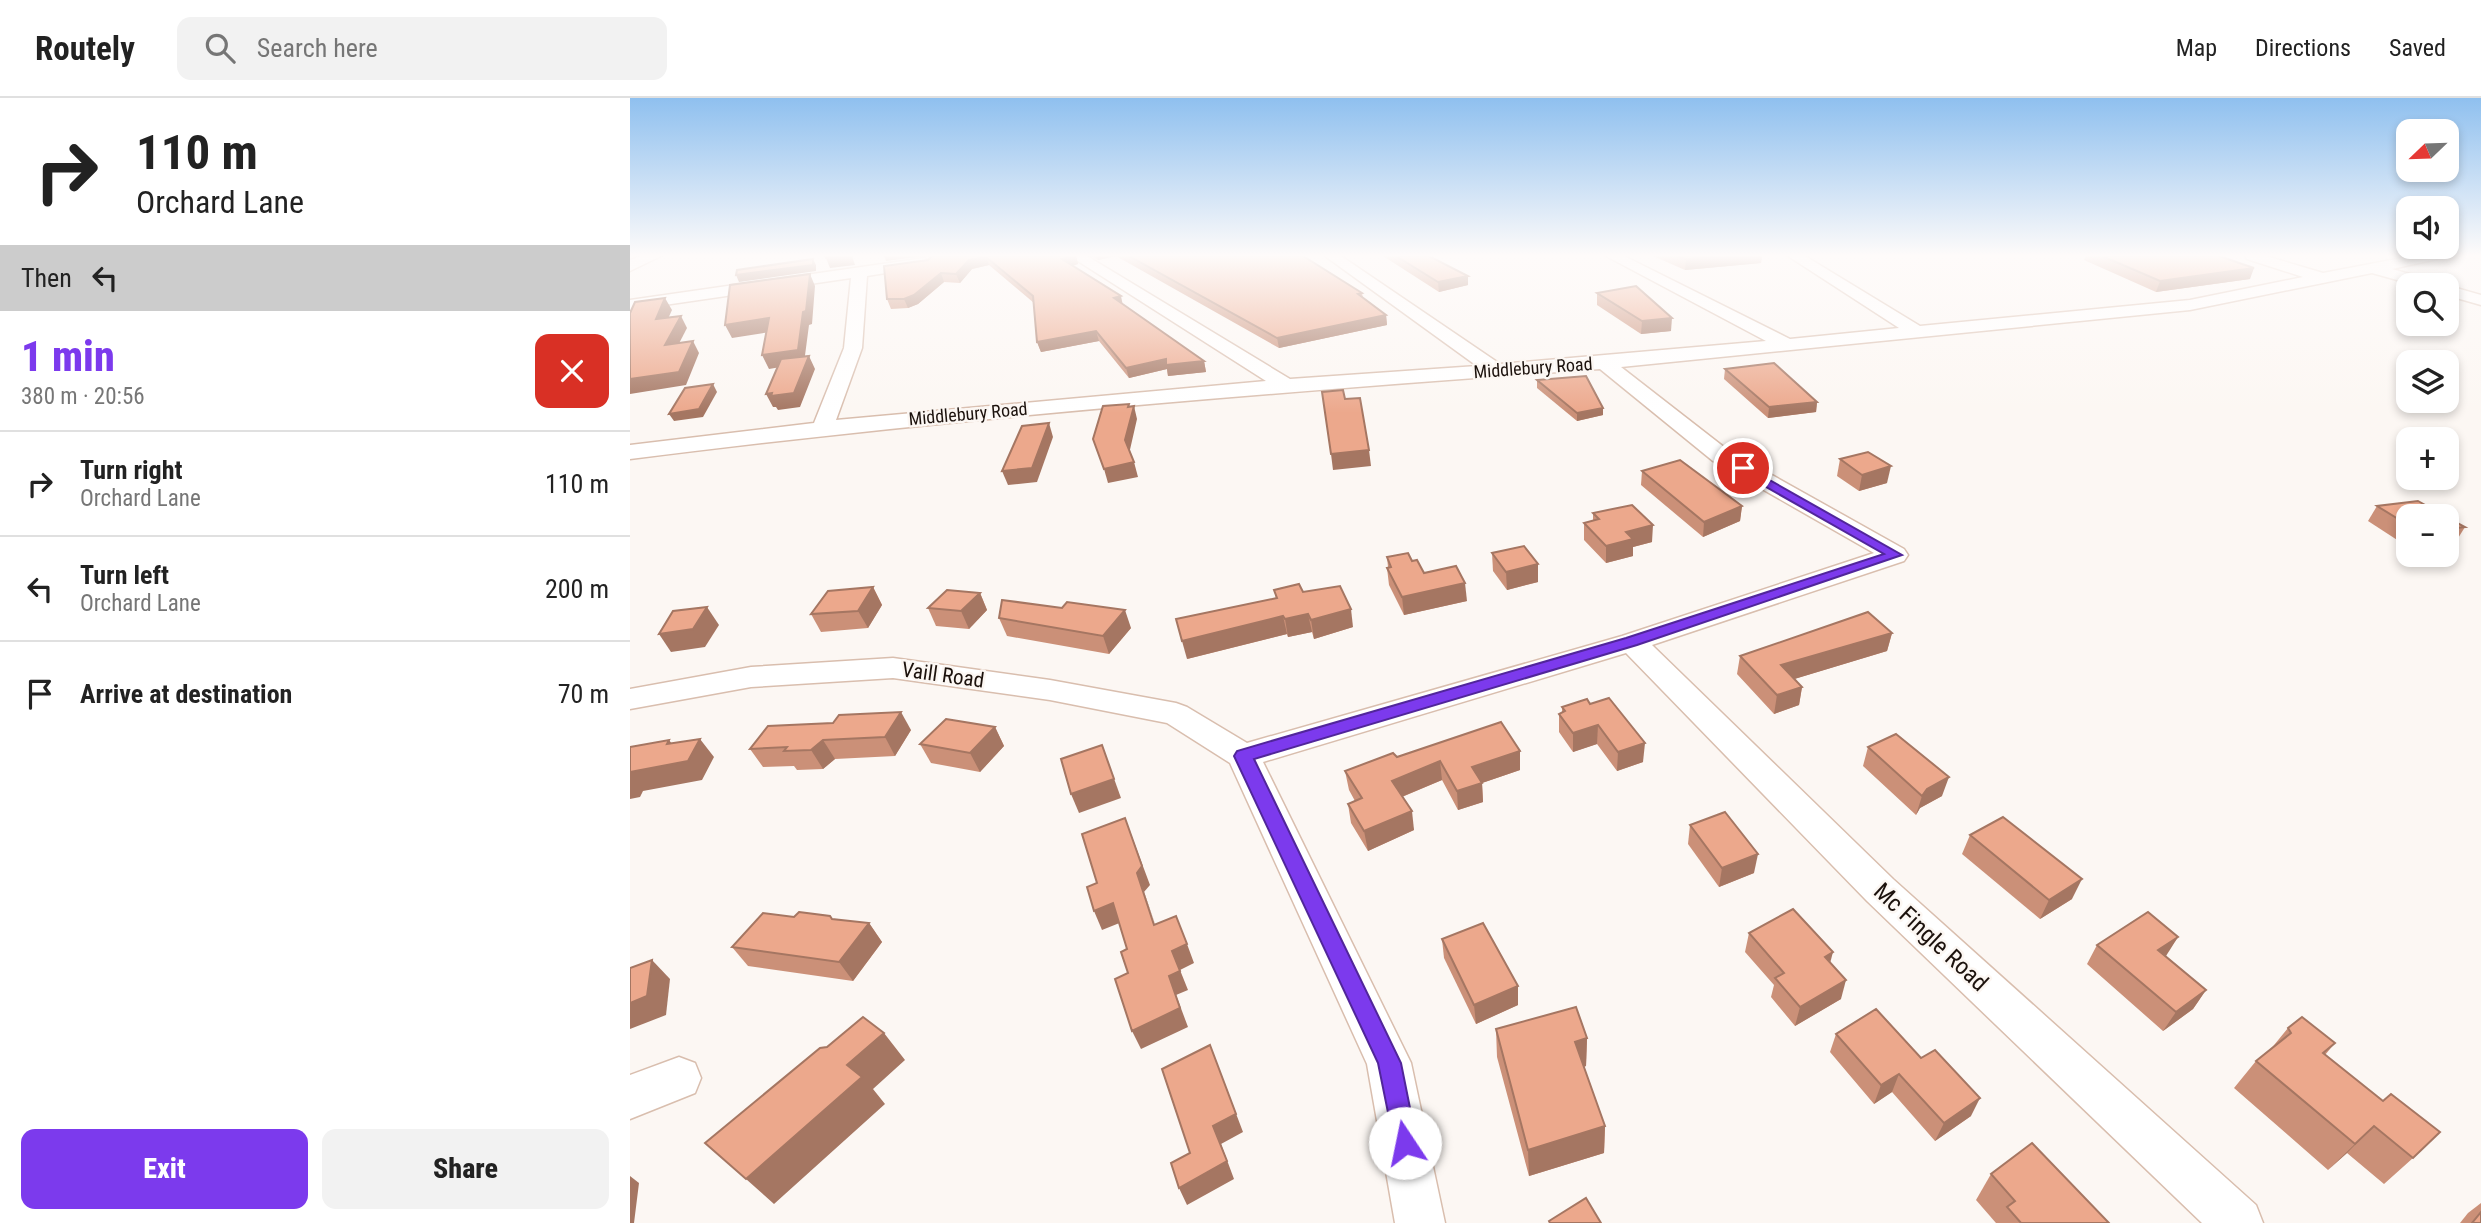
<!DOCTYPE html>
<html lang="en">
<head>
<meta charset="utf-8">
<style>
  :root { --surface:#fff; --page:#f2f2f2; --text:#222; --muted:#767676; --line:#e0e0e0; --accent:#7c3aed }
  body { margin:0; font-family:"Roboto Condensed",sans-serif; background:var(--page); color:var(--text); height:100vh; display:flex; flex-direction:column; font-size:26px; white-space:nowrap }
  * { box-sizing:border-box; margin:0 }
  p { font-size:23px; color:var(--muted) }
  .icon { flex:none; width:38px; height:38px; fill:none; stroke:currentColor; stroke-width:2; stroke-linecap:round; stroke-linejoin:round }
  .map { position:relative; flex:1; overflow:hidden }
  .details { display:flex; flex-direction:column; background:var(--surface); width:630px }
  .details>* { flex:none }
  .top-card { background:#fff; color:var(--text); overflow:hidden }
  .needle { width:46px; rotate:247deg }
  .tools { position:absolute; left:1766px; top:21px; display:grid; gap:14px }
  .tools a { display:grid; place-items:center; width:63px; height:63px; border-radius:14px; background:var(--surface); box-shadow:0 4px 10px #0003; font-size:35px }
  .pin { position:absolute; display:grid; place-items:center; width:60px; height:60px; color:#fff; margin:-30px; border:4px solid #fff; border-radius:50%; box-shadow:0 2px 7px #0007 }
  .me { position:absolute; width:77px; margin:-38px; rotate:349deg; stroke-linejoin:round; filter:drop-shadow(0 0 5px #0008) }
  .turn { display:flex; align-items:center; gap:24px; height:147px; padding:0 21px; font-size:32px }
  .turn .icon { width:91px; height:91px; stroke-width:2.5 }
  .turn b { display:block; font-size:49px; line-height:60px }
  .then { display:flex; align-items:center; height:66px; padding:0 21px; background:#0003; gap:14px; font-size:26px }
  .round { display:grid; place-items:center; flex:none; width:74px; height:74px; border-radius:14px; background:var(--page) }
  .summary { display:flex; align-items:center; justify-content:space-between; height:119px; padding:0 21px }
  h1 { font-size:42px; font-weight:800; line-height:52px; color:var(--accent) }
  .action { display:flex; gap:14px; margin-top:auto; padding:14px 21px }
  .action a { flex:1; height:80px; border-radius:14px; background:var(--accent); color:#fff; font-size:28px; font-weight:800; line-height:80px; text-align:center }
  .action a+a { background:var(--page); color:var(--text) }
  ul { padding:0; list-style:none }
  li { display:flex; align-items:center; gap:21px; height:105px; padding:0 21px; border-top:2px solid var(--line) }
  li div { flex:1 }
  li b { display:block; font-size:26px }
  li em { font-style:normal }
  header { display:flex; align-items:center; gap:42px; box-sizing:border-box; height:98px; padding:0 35px; background:var(--surface); border-bottom:2px solid var(--line) }
  header strong { font-size:33px }
  nav { display:flex; gap:38px; margin-inline-start:auto; font-size:24px }
  .search { width:490px; height:63px; background:var(--page); display:flex; align-items:center; gap:18px; box-sizing:border-box; padding:0 24px; border-radius:14px; color:var(--muted); font-size:26px }
  main { display:flex; flex:1; min-height:0 }
  .map>svg:first-child { display:block }
</style>
</head>
<body>
<header>
<strong>Routely</strong>
<div class="search"><svg class="icon" aria-label="search" viewBox="0 0 24 24"><circle cx="10" cy="10" r="6"/><path d="M15 15l6 6"/></svg>Search here</div>
<nav><a>Map</a><a>Directions</a><a>Saved</a></nav>
</header>
<main>
<section class="details">
<div class="top-card">
<div class="turn"><svg class="icon" aria-label="right" viewBox="0 0 24 24"><path d="M7 20v-9h11M14 6l5 5-5 5"/></svg><div><b>110 m</b>Orchard Lane</div></div>
<div class="then">Then<svg class="icon" aria-label="left" viewBox="0 0 24 24"><path d="M17 20v-9H6M10 6l-5 5 5 5"/></svg></div>
</div>
<div class="summary"><div><h1>1 min</h1><p>380 m · 20:56</p></div><a class="round" style="background:#d93025;color:#fff"><svg class="icon" aria-label="close" viewBox="0 0 24 24"><path d="M6 6l12 12M18 6L6 18"/></svg></a></div>
<ul>
<li><svg class="icon" aria-label="right" viewBox="0 0 24 24"><path d="M7 20v-9h11M14 6l5 5-5 5"/></svg><div><b>Turn right</b><p>Orchard Lane</p></div><em>110 m</em></li>
<li><svg class="icon" aria-label="left" viewBox="0 0 24 24"><path d="M17 20v-9H6M10 6l-5 5 5 5"/></svg><div><b>Turn left</b><p>Orchard Lane</p></div><em>200 m</em></li>
<li><svg class="icon" aria-label="arrive" viewBox="0 0 24 24"><path d="M6 21V4h12l-3 4 3 4H6"/></svg><div><b>Arrive at destination</b></div><em>70 m</em></li>
</ul>
<div class="action"><a>Exit</a><a>Share</a></div>
</section>
<div class="map">
<svg width="1851" height="1125" viewBox="0 0 1851 1125">
  <rect width="100%" height="100%" fill="#fcf7f3"/>
  <g fill="none" stroke-linecap="round" stroke-linejoin="round">
    <g stroke="#d9beae" stroke-width="3">
      <g id="minor">
        <polygon points="11,158 31,158 0,173 0,162"/>
        <path d="M 440,158 L 457,158 L 660,281 L 847,268 L 695,158 L 711,158 L 870,266 L 1136,243 L 976,158 L 994,158 L 1160,241 L 1269,230 L 1158,158 L 1175,158 L 1290,228 L 1560,202 L 1673,179 L 1617,161 L 1615,158 L 1636,158 L 1693,175 L 1782,158 L 1809,158 L 1807,161 L 1762,171 L 1808,184 L 1810,187 L 1785,187 L 1742,175 L 1560,212 L 991,269 L 1099,353 L 1274,451 L 1278,457 L 1274,463 L 1022,547 L 1263,781 L 1626,1107 L 1633,1125 L 1572,1125 L 1237,803 L 996,555 L 633,664 L 781,965 L 815,1125 L 765,1125 L 737,966 L 600,665 L 537,625 L 420,602 L 263,580 L 121,589 L 0,611 L 0,591 L 121,569 L 263,560 L 420,582 L 546,605 L 557,609 L 617,645 L 992,538 L 1244,455 L 1083,363 L 970,271 C 646,294 322,320 0,361 L 0,347 L 184,325 L 214,250 L 221,180 L 0,212 L 0,202 L 294,160 L 302,165 L 299,168 L 237,178 L 232,250 L 206,322 L 636,283 Z"/>
        <polygon points="1815,187 1816,187 1851,197 1851,207 1816,197"/>
        <polygon points="49,959 65,965 71,980 65,995 0,1021 0,977"/>
      </g>
    </g>
    <use href="#minor" fill="#fff" fill-rule="evenodd"/>
  </g>
  <g fill="#cb9078">
    <polygon points="296,158 446,158 448,166 443,168 493,206 574,263 576,274 538,278 537,271 499,280 469,243 411,254 407,244 404,205 359,167 342,171 330,185 314,184 288,206 278,210 261,211 257,201 300,160"/>
    <polygon points="461,158 673,158 732,195 733,200 756,217 757,227 649,250 486,158 468,162"/>
    <polygon points="753,158 799,158 838,187 809,194"/>
    <polygon points="1023,158 1132,158 1131,165 1055,172"/>
    <polygon points="1456,158 1589,158 1620,181 1526,194 1454,162"/>
    <polygon points="967,195 1041,233 1011,236 967,207"/>
    <polygon points="1095,271 1187,304 1186,314 1138,320 1094,281"/>
    <polygon points="907,282 973,317 947,323 907,290"/>
    <polygon points="1210,361 1257,385 1229,393 1207,378"/>
    <polygon points="1012,373 1112,408 1110,423 1073,439 1011,387"/>
    <polygon points="1747,408 1778,418 1778,449 1738,423"/>
    <polygon points="963,415 1022,444 1003,449 1003,458 976,465 954,442 954,425 963,423"/>
    <polygon points="1816,419 1835,429 1825,445 1816,446"/>
    <polygon points="862,455 908,466 908,484 877,492 863,473"/>
    <polygon points="757,459 782,463 794,475 837,503 774,517 759,487 757,470 758,469"/>
    <polygon points="243,489 252,507 238,530 191,534 181,516"/>
    <polygon points="644,492 673,494 723,529 684,541 682,534 658,539 657,536 557,561 646,500"/>
    <polygon points="350,495 357,512 339,531 306,528 298,510"/>
    <polygon points="369,520 501,530 479,556 377,538"/>
    <polygon points="1262,535 1257,553 1164,581 1172,589 1169,607 1144,616 1107,576 1110,558"/>
    <polygon points="960,606 1013,664 987,673 967,646 943,654 929,634 929,616 932,615 932,609"/>
    <polygon points="138,628 281,632 265,658 205,661 193,671 167,672 164,668 133,669 120,651"/>
    <polygon points="365,629 374,648 350,674 301,665 290,646"/>
    <polygon points="1238,649 1312,698 1290,710 1286,717 1233,668"/>
    <polygon points="890,653 890,672 852,685 853,704 828,712 812,682 772,699 784,732 738,753 721,725 718,706 725,703 719,692 715,673 767,659"/>
    <polygon points="1060,727 1124,775 1089,789 1058,746"/>
    <polygon points="1340,737 1442,801 1410,821 1332,756"/>
    <polygon points="164,819 203,821 239,825 252,844 223,883 118,868 102,849"/>
    <polygon points="1119,835 1200,865 1211,901 1165,928 1141,899 1144,887 1115,854"/>
    <polygon points="1548,839 1535,858 1576,892 1563,911 1533,933 1457,866 1467,847"/>
    <polygon points="812,841 888,907 846,926 814,860"/>
    <polygon points="1658,930 1705,945 1695,957 1783,1060 1754,1086 1717,1055 1698,1072 1604,990 1626,963 1640,952"/>
    <polygon points="866,931 957,940 956,968 954,969 975,1028 974,1055 899,1078 867,959"/>
    <polygon points="1206,936 1341,1018 1305,1043 1262,994 1244,1006 1200,954"/>
    <polygon points="1361,1076 1479,1125 1366,1125 1346,1102"/>
    <polygon points="1851,1105 1851,1125 1830,1125 1838,1115"/>
  </g>
  <g fill="#a57662">
    <polygon points="216,158 222,158 225,167 200,170 196,160"/>
    <polygon points="254,158 295,158 256,163"/>
    <polygon points="446,158 448,166 435,169 432,161"/>
    <polygon points="467,158 486,158 468,162"/>
    <polygon points="1100,158 1132,158 1131,165 1055,172 1056,161"/>
    <polygon points="356,159 359,167 342,171 330,185 326,176 339,162"/>
    <polygon points="183,161 186,167 186,173 109,184 106,177"/>
    <polygon points="1624,170 1620,181 1526,194 1530,183"/>
    <polygon points="311,175 314,184 288,206 278,210 274,201"/>
    <polygon points="180,176 185,188 182,226 179,227 174,265 139,271 132,257 173,214"/>
    <polygon points="838,178 838,187 809,194 808,184"/>
    <polygon points="491,198 493,208 484,200"/>
    <polygon points="35,200 42,212 32,234 26,221"/>
    <polygon points="756,217 757,227 649,250 647,240"/>
    <polygon points="51,218 57,230 42,259 35,247"/>
    <polygon points="139,220 146,233 102,240 95,227"/>
    <polygon points="1042,220 1041,233 1011,236 1012,223"/>
    <polygon points="466,233 469,243 411,254 407,244"/>
    <polygon points="63,243 69,255 56,287 0,296 0,281"/>
    <polygon points="179,258 185,271 170,309 148,312 146,309 143,309 136,296"/>
    <polygon points="536,261 574,263 576,274 538,278 537,271 499,280 496,270"/>
    <polygon points="83,286 87,294 73,319 44,323 39,316"/>
    <polygon points="1187,304 1186,314 1138,320 1139,309"/>
    <polygon points="499,306 501,316 504,308 507,321 499,356 495,342"/>
    <polygon points="973,310 973,317 947,323 947,315"/>
    <polygon points="419,325 423,339 407,384 378,387 372,373"/>
    <polygon points="739,352 741,368 703,372 701,356"/>
    <polygon points="504,364 508,379 478,385 474,371"/>
    <polygon points="1261,368 1257,385 1229,393 1232,377"/>
    <polygon points="1112,408 1110,423 1073,439 1074,424"/>
    <polygon points="1023,427 1022,444 1003,449 1003,458 976,465 976,448 996,434"/>
    <polygon points="908,466 908,484 877,492 876,474"/>
    <polygon points="835,485 837,503 774,517 772,499"/>
    <polygon points="243,489 252,507 238,530 228,513"/>
    <polygon points="350,495 357,512 339,531 331,513"/>
    <polygon points="77,509 89,527 75,549 41,554 29,536"/>
    <polygon points="721,511 723,529 684,541 681,522"/>
    <polygon points="495,512 501,530 479,556 473,538"/>
    <polygon points="678,516 682,534 658,539 655,521"/>
    <polygon points="653,518 657,536 557,561 552,543"/>
    <polygon points="1262,535 1257,553 1148,586 1151,567"/>
    <polygon points="1172,589 1169,607 1144,616 1147,597"/>
    <polygon points="271,614 281,632 265,658 255,639"/>
    <polygon points="968,627 967,646 943,654 943,635"/>
    <polygon points="365,629 374,648 350,674 340,655"/>
    <polygon points="70,641 84,659 72,682 13,693 10,699 0,701 0,674 37,646 39,642 53,660"/>
    <polygon points="193,642 205,661 193,671 181,652"/>
    <polygon points="1015,645 1013,664 987,673 988,654"/>
    <polygon points="472,647 491,700 449,715 441,696"/>
    <polygon points="890,653 890,672 852,685 853,704 828,712 827,693 842,669"/>
    <polygon points="810,663 812,682 764,702 762,683"/>
    <polygon points="1319,679 1312,698 1290,710 1286,717 1292,698 1297,691"/>
    <polygon points="782,713 784,732 738,753 734,733"/>
    <polygon points="495,720 520,787 514,794 532,846 507,775"/>
    <polygon points="1128,756 1124,775 1089,789 1092,770"/>
    <polygon points="1452,781 1442,801 1410,821 1419,802"/>
    <polygon points="483,805 492,824 472,832 464,813"/>
    <polygon points="239,825 252,844 223,883 209,864"/>
    <polygon points="1548,839 1536,858 1516,871 1528,852"/>
    <polygon points="557,846 564,865 550,872 558,892 546,897 558,929 511,951 502,933 539,878 542,853"/>
    <polygon points="1203,854 1198,873 1195,859"/>
    <polygon points="22,862 40,881 36,917 0,931 0,905"/>
    <polygon points="1216,882 1211,901 1165,928 1170,909"/>
    <polygon points="888,888 888,907 846,926 844,907"/>
    <polygon points="1576,892 1563,911 1533,933 1546,914"/>
    <polygon points="254,935 275,962 243,991 255,1006 144,1106 116,1081 217,967"/>
    <polygon points="957,940 956,968 944,971 945,944"/>
    <polygon points="580,947 613,1034 591,1046 604,1081 557,1107 549,1090 583,1028"/>
    <polygon points="1269,976 1262,994 1244,1006 1251,987"/>
    <polygon points="1350,1000 1341,1018 1305,1043 1314,1025"/>
    <polygon points="975,1028 974,1055 899,1078 898,1052"/>
    <polygon points="1744,1028 1717,1055 1698,1072 1725,1046"/>
    <polygon points="0,1078 9,1085 4,1125 0,1125"/>
  </g>
  <g fill="#eca88c" stroke="#a57662" stroke-width="2">
    <polygon points="195,158 216,158 196,160"/>
    <polygon points="302,158 446,158 432,161 491,198 484,200 574,263 536,267 536,261 496,270 466,233 407,244 403,198 356,159 339,162 326,176 311,175 284,197 274,201 257,201 254,168 298,162"/>
    <polygon points="499,158 673,158 732,195 728,196 756,217 647,240"/>
    <polygon points="766,158 799,158 838,178 808,184"/>
    <polygon points="1047,158 1100,158 1056,161"/>
    <polygon points="1472,158 1589,158 1624,170 1530,183"/>
    <polygon points="183,161 183,167 106,177 107,172"/>
    <polygon points="180,176 176,213 173,214 168,252 132,257 139,220 95,227 100,187"/>
    <polygon points="1006,188 1042,220 1012,223 967,195"/>
    <polygon points="35,200 26,221 51,218 35,247 63,243 49,274 0,281 0,215 5,204"/>
    <polygon points="179,258 164,295 141,298 142,295 136,296 151,261"/>
    <polygon points="1144,265 1187,304 1139,309 1095,271"/>
    <polygon points="956,278 973,310 947,315 907,282"/>
    <polygon points="83,286 69,311 39,316 55,290"/>
    <polygon points="713,292 715,301 730,300 739,352 701,356 692,294"/>
    <polygon points="499,306 498,309 504,308 495,342 504,364 474,371 463,341 472,311 473,308"/>
    <polygon points="419,325 402,370 372,373 392,328"/>
    <polygon points="1238,354 1261,368 1232,377 1210,361"/>
    <polygon points="1050,362 1112,408 1074,424 1012,373"/>
    <polygon points="1788,403 1815,418 1778,418 1778,427 1747,408"/>
    <polygon points="1002,407 1023,427 996,434 1003,441 976,448 954,425 969,421 963,415"/>
    <polygon points="1816,419 1835,429 1816,431"/>
    <polygon points="894,448 908,466 876,474 862,455"/>
    <polygon points="778,455 782,463 787,462 794,475 826,468 835,485 772,499 757,470 761,469 757,459"/>
    <polygon points="669,486 673,494 710,488 721,511 681,522 678,516 655,521 653,518 552,543 546,521 647,500 644,492"/>
    <polygon points="243,489 228,513 181,516 198,493"/>
    <polygon points="317,492 350,495 331,513 298,510"/>
    <polygon points="372,502 432,510 437,504 495,512 473,538 369,520"/>
    <polygon points="77,509 63,531 29,536 43,513"/>
    <polygon points="1238,514 1262,535 1151,567 1172,589 1147,597 1110,558"/>
    <polygon points="979,600 1015,645 988,654 968,627 943,635 929,616 935,613 932,609 957,601 960,606"/>
    <polygon points="271,614 255,639 193,642 181,652 154,653 157,649 120,651 138,628 203,625 209,617"/>
    <polygon points="316,621 365,629 340,655 290,646"/>
    <polygon points="871,624 890,653 842,669 852,685 827,693 810,663 762,683 782,713 734,733 718,706 732,700 715,673 763,655 767,659"/>
    <polygon points="1266,636 1319,679 1297,691 1292,698 1238,649"/>
    <polygon points="70,641 58,663 0,674 0,649 39,642 37,646"/>
    <polygon points="472,647 484,681 441,696 431,661"/>
    <polygon points="1095,714 1128,756 1092,770 1060,727"/>
    <polygon points="1373,719 1452,781 1419,802 1340,737"/>
    <polygon points="495,720 512,768 507,775 524,827 546,818 557,846 542,853 550,873 539,878 550,910 502,933 485,881 498,875 491,854 497,851 483,805 464,813 457,789 467,785 452,736"/>
    <polygon points="1163,811 1203,854 1195,859 1216,882 1170,909 1145,880 1154,875 1119,835"/>
    <polygon points="169,814 200,818 202,821 239,825 209,864 102,849 133,815 164,819"/>
    <polygon points="1518,814 1548,839 1528,852 1576,892 1546,914 1467,847"/>
    <polygon points="853,825 888,888 844,907 812,841"/>
    <polygon points="22,862 17,898 0,905 0,870"/>
    <polygon points="946,909 957,940 945,944 975,1028 898,1052 866,931"/>
    <polygon points="1246,911 1291,960 1305,952 1350,1000 1314,1025 1269,976 1251,987 1206,936"/>
    <polygon points="233,919 254,935 217,967 232,979 116,1081 75,1045 190,950 197,949"/>
    <polygon points="1672,919 1705,945 1693,955 1753,1003 1761,996 1810,1034 1783,1060 1744,1028 1725,1046 1626,963 1661,935 1658,930"/>
    <polygon points="580,947 606,1016 583,1028 597,1063 549,1090 541,1065 560,1055 532,971"/>
    <polygon points="1402,1045 1479,1125 1391,1125 1377,1109 1385,1103 1361,1076"/>
    <polygon points="956,1100 971,1125 920,1125 919,1123"/>
    <polygon points="1851,1114 1851,1125 1842,1125"/>
  </g>
  <linearGradient id="sky" x2="0" y2="1"><stop stop-color="#8fc0ef"/><stop offset="0.5" stop-color="#fefbfa"/><stop offset="1" stop-color="#fefbfa" stop-opacity="0"/></linearGradient>
  <rect width="1851" height="315" fill="url(#sky)"/>
  <polygon fill="#7c3aed" stroke="#51269a" stroke-width="2" points="1113,367 1272,457 1007,547 624,661 771,965 787,1045 784,1054 775,1057 766,1054 748,965 604,658 607,653 996,540 1254,456 1108,373 1107,370"/>
  <g text-anchor="middle" stroke-width="5" stroke-linejoin="round" paint-order="stroke">
    <g font-size="18" fill="#1c120d" stroke="#fcf7f3">
      <text transform="translate(903 270) rotate(-4)" y="6">Middlebury Road</text>
      <text transform="translate(338 316) rotate(-5)" y="6">Middlebury Road</text>
    </g>
    <g font-size="21" fill="#1c120d" stroke="#fcf7f3">
      <text transform="translate(313 577) rotate(8)" y="7">Vaill Road</text>
    </g>
    <g font-size="24" fill="#1c120d" stroke="#fcf7f3">
      <text transform="translate(1301 839) rotate(43)" y="8">Mc Fingle Road</text>
    </g>
  </g>
</svg>
<div class="tools">
<a><svg class="needle" viewBox="-14 -14 28 28"><path d="M0-13l5 13h-10z" fill="#e53935"/><path d="M0 13l5-13h-10z" fill="#767676"/></svg></a>
<a><svg class="icon" aria-label="sound" viewBox="0 0 24 24"><path d="M4 9h4l5-4v14l-5-4H4zM17 9q2 3 0 6"/></svg></a>
<a><svg class="icon" aria-label="search" viewBox="0 0 24 24"><circle cx="10" cy="10" r="6"/><path d="M15 15l6 6"/></svg></a>
<a><svg class="icon" aria-label="layers" viewBox="0 0 24 24"><path d="M12 4l9 5-9 5-9-5zM3 14l9 5 9-5"/></svg></a>
<a>+</a>
<a>−</a>
</div>
<div class="pin" style="left:1113px;top:370px;background:#d93025"><svg class="icon" aria-label="arrive" viewBox="0 0 24 24"><path d="M6 21V4h12l-3 4 3 4H6"/></svg></div>
<svg class="me" style="left:775px;top:1045px" viewBox="-20 -20 40 40"><circle r="19" fill="#fff"/><path d="M0-13L10 11 0 6-10 11z" fill="#7c3aed"/></svg>
</div>
</main>
</body>
</html>
